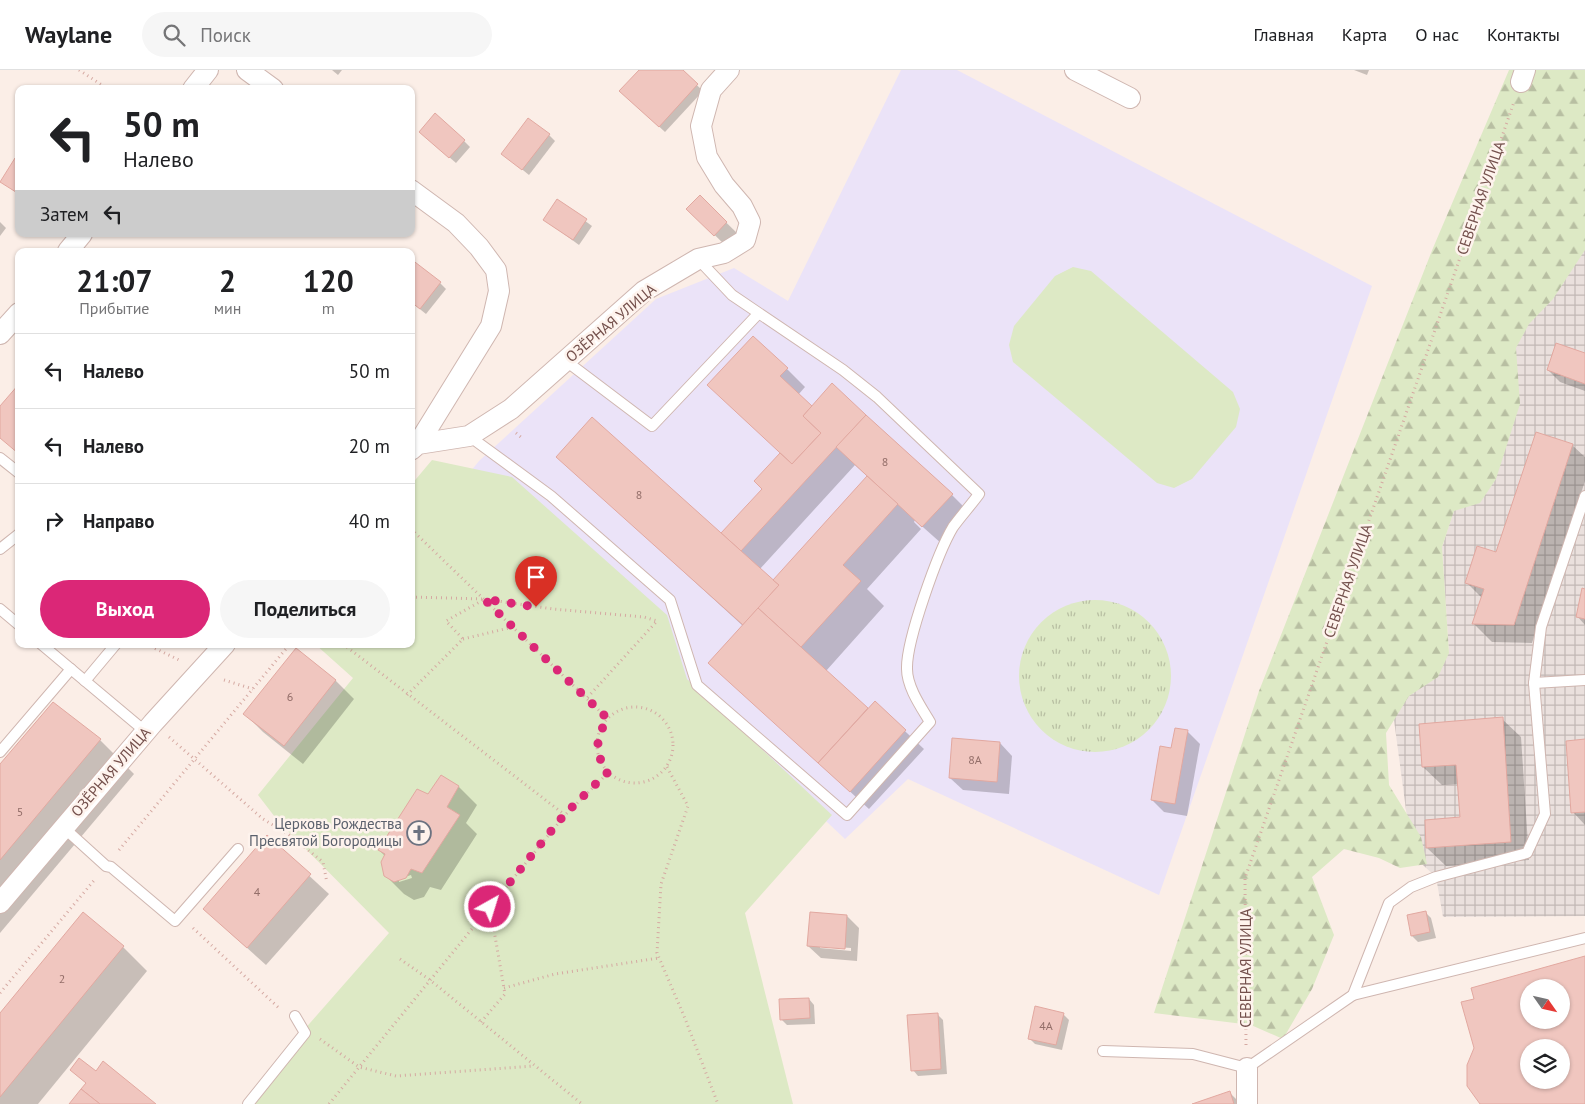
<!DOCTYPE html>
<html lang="ru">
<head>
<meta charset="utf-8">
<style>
  :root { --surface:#fff; --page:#f6f6f6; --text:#202124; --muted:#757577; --line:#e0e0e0; --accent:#db2777 }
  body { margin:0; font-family:"PT Sans",sans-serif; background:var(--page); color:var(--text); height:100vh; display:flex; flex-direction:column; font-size:19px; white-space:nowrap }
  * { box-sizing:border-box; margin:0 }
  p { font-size:16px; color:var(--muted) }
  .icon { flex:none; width:28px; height:28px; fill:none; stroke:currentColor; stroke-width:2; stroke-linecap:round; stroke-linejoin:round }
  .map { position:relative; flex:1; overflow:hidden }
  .drawer { position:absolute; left:15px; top:178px; width:400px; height:400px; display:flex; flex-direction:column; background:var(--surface); border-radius:10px; box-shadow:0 1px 4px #0004 }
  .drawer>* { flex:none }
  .top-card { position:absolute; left:15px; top:15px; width:400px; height:152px; border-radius:10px; box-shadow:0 1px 4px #0004; background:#fff; color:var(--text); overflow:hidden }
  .needle { width:32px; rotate:124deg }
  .controls { position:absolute; left:1520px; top:909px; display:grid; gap:10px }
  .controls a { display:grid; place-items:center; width:50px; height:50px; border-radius:50%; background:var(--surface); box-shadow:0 1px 4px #0004; font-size:25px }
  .pin { position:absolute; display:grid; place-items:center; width:42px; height:42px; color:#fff; margin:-51px -21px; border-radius:50% 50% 50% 0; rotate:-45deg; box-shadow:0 0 5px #0007 }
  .pin .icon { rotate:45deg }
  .me { position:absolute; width:55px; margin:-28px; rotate:39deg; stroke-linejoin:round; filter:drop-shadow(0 0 4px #0008) }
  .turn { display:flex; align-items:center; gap:18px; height:105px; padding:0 25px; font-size:22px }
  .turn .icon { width:65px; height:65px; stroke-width:2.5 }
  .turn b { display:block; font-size:35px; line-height:42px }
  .then { display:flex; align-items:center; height:48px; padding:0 25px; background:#0003; gap:10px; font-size:19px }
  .eta { display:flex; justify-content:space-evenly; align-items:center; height:85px; text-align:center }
  .eta b { font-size:30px; font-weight:700; line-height:35px }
  .button { display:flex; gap:10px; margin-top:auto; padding:10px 25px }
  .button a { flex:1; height:58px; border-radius:30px; background:var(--accent); color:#fff; font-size:20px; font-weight:700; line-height:58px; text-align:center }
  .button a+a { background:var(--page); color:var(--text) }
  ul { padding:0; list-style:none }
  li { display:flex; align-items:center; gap:15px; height:75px; padding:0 25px; border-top:1px solid var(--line) }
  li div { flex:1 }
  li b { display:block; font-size:19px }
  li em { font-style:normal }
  header { display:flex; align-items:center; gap:30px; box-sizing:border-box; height:70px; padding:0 25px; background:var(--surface); border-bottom:1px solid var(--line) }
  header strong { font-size:24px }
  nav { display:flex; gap:28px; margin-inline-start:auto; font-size:18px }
  .search { width:350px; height:45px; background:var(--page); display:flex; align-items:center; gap:12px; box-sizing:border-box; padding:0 18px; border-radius:28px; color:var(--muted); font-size:19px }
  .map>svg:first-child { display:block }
</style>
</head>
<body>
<header>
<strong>Waylane</strong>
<div class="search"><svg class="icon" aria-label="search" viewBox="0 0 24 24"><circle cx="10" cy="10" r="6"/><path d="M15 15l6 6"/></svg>Поиск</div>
<nav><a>Главная</a><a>Карта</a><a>О нас</a><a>Контакты</a></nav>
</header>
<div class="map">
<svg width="1585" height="1034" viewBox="0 0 1585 1034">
  <defs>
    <pattern id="industrial-grid" width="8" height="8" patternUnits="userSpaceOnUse" patternTransform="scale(1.25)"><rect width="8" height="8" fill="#eae0dd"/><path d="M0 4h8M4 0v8" fill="none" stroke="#c2b8b5"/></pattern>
    <pattern id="grass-tufts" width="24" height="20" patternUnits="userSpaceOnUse" patternTransform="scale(1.25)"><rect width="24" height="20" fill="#dde9c5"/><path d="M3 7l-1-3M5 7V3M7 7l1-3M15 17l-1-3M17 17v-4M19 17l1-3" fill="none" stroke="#b8bfa2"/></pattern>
    <pattern id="forest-firs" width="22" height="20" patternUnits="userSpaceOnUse" patternTransform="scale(1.25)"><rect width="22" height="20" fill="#dde9c5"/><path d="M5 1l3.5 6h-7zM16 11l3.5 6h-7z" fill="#b8bfa2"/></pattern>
  </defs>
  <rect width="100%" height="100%" fill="#fbeee7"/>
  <polygon fill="url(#industrial-grid)" points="1585,37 1585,846 1443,847 1436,807 1412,785 1388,605 1449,583 1442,477"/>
  <polygon fill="#ebe3f8" points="901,0 957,0 1372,216 1159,825 908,709 845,769 649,584 466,407 479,391 656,229 734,198 788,231"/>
  <circle fill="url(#grass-tufts)" cx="1095" cy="606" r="76"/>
  <polygon fill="url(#forest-firs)" points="1509,0 1585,0 1585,180 1553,229 1529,254 1516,278 1520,334 1496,409 1480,433 1454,441 1442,477 1449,583 1438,607 1409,626 1386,663 1389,715 1421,767 1427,794 1400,798 1379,788 1344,779 1312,807 1334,865 1312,919 1283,969 1251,955 1154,943 1259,621 1433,178"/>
  <g fill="#dde9c5">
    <polygon points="1073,197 1091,201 1233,322 1240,339 1236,357 1192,409 1174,418 1157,413 1013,292 1009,275 1014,256 1055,206"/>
    <polygon points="432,390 512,407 667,545 687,609 832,745 745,843 793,1034 243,1034 303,961 389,863 278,751 258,725 353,608 315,574 411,574 411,415"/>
  </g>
  <g fill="#0003" fill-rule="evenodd">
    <polygon points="332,0 342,0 338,5"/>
    <polygon points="640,0 681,0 703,21 665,62 627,27"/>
    <polygon points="1354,0 1369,0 1367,5"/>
    <polygon points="549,65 555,71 529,105 503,84"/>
    <polygon points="426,67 464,71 470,77 456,93"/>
    <polygon points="700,127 739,165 727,177 688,139"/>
    <polygon points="558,131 592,156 579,175 545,150"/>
    <polygon points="0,152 6,158 0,166"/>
    <polygon points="440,213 446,219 426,244 411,232"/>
    <polygon points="1585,285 1585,321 1560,312 1548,300"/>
    <path d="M 787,299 L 805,317 L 798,325 L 812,337 L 952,425 L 970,443 L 942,474 L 915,450 L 914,452 L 921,459 L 867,519 L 884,536 L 826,601 L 868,640 L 875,633 L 924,679 L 869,739 L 710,593 L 743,556 L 558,387 L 727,470 L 764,419 L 756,411 L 781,383 L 727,333 ZM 855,395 L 868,407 L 773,512 L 759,500 Z"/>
    <polygon points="1572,375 1585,387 1585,411 1532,573 1492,572 1474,554 1482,528 1466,512 1497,484"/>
    <polygon points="1585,520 1585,555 1577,546"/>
    <polygon points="296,579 336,611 354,629 303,694 263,662 245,644"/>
    <polygon points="53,633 100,670 134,704 0,863 0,696"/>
    <polygon points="1502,649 1521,667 1529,790 1446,796 1427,778 1461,748 1459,714 1442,715 1423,697"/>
    <polygon points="1188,662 1200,674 1187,746 1164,742 1152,730"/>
    <polygon points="1585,671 1585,755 1573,742"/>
    <polygon points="1000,673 1012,686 1009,724 963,720 950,708"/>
    <path d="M 441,706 L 459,717 L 477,735 L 466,753 L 477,764 L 441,820 L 430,817 L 424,827 L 414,830 L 404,824 L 385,805 L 385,786 L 379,780 L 428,726 ZM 411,805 L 412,808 L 399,812 L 399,809 Z"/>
    <polygon points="267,767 329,824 266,895 204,839"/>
    <polygon points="1425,842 1431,848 1436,868 1418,872 1412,866 1408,846"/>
    <path d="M 847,846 L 859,858 L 857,891 L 821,888 L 808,876 ZM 820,876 L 851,878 L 851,881 L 820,878 Z"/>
    <polygon points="123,877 147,901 38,1034 0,1034 0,945"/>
    <polygon points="809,929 814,935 815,954 787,955 781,949"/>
    <polygon points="937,944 943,950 947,1004 918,1006 913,1000"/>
    <polygon points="1063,944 1069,950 1062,980 1035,974 1029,968"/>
    <polygon points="1230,1023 1241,1034 1196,1034"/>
  </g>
  <g fill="#f0c6bf" stroke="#e2a8a0" fill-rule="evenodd">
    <polygon points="639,0 683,0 698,14 659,57 619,21"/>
    <polygon points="435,43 465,70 449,88 419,62"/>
    <polygon points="528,48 550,64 522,100 501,84"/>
    <polygon points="15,88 19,91 19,124 0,112"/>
    <polygon points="700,125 727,152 714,166 686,139"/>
    <polygon points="557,129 587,149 573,170 543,150"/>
    <polygon points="411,189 441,212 420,239 411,232"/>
    <polygon points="753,266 788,298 780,306 812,336 803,346 821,363 792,394 707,315"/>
    <polygon points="1556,273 1585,283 1585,314 1547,300"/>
    <polygon points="832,313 866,345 741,481 721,463 762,419 754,411 780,383 792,394 821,363 803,346"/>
    <polygon points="19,314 19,384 0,368 0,336"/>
    <polygon points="866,345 953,424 922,457 836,377"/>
    <polygon points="592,347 779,515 743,555 556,387"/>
    <polygon points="1536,362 1573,374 1514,555 1472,554 1484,519 1465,513 1477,476 1496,482"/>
    <polygon points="867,406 898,434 843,495 861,511 801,577 758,538 779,515 773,510"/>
    <polygon points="1582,518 1585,519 1585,549 1576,547"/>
    <polygon points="758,538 868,638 818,693 708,593"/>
    <polygon points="296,578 336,610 284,676 243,644"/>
    <polygon points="875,631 906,660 850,722 818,693"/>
    <polygon points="53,632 101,669 0,790 0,694"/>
    <polygon points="1503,647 1511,772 1426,778 1425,750 1460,747 1456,695 1422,697 1419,654"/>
    <polygon points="1175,658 1188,660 1175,734 1151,730 1160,676 1171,678"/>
    <polygon points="952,668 1000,672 997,712 949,708"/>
    <polygon points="1585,669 1585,742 1571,743 1566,671"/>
    <polygon points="441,705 459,716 447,737 460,745 422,803 411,799 406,808 394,812 384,806 381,792 385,784 378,780 417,719 428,724"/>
    <polygon points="267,765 311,804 247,878 203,839"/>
    <polygon points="1426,841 1430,862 1411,866 1407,845"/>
    <polygon points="83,842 124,876 0,1027 0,943"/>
    <polygon points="810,842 847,845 845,879 807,876"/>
    <path d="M 1585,886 L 1585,1034 L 1480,1034 L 1467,1016 L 1467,995 L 1474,978 L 1461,932 L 1474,929 L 1471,918 ZM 1529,918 L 1561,918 L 1561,950 L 1529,950 ZM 1529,978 L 1561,978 L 1561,1010 L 1529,1010 Z"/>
    <polygon points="809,928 810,948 780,950 779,929"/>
    <polygon points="1035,936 1064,943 1056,975 1028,969"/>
    <polygon points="938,943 941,999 911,1001 907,945"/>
    <polygon points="79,988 96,1001 103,991 156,1034 100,1034 81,1019 86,1013 70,1000"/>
    <polygon points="81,1019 100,1034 69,1034"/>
    <polygon points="1230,1021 1234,1034 1192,1034"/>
  </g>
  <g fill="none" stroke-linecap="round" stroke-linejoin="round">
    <g stroke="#cfb6b0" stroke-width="12">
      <g id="service">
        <polyline points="566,291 652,356 758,244"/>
        <path d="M 469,366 L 551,426 L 670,530 L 697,615 L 847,745 L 930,652 C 921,637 907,617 907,599 C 906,571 938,482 953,457 C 961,446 971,435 979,424 L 877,327 L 843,300 L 732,225 L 698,189"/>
        <polyline points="0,388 19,403"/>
        <polyline points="0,479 19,464"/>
        <polyline points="0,539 19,555"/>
        <polyline points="41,574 146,662"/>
        <polyline points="85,611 116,574"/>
        <polyline points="1534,613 1585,610"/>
        <polyline points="0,682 71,599"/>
        <polyline points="63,757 106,796 111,797 175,851 238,779"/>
        <polyline points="1353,925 1585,868"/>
        <polyline points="1103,981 1193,984 1247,998 1353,925 1389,833 1411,817 1436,807 1527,783 1545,744 1534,613 1541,557 1585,426"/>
        <polyline points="248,1034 305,963 295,946"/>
      </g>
    </g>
    <g stroke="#cfb6b0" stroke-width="22">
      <g id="minor">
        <polyline points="247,0 273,19"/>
        <polyline points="1075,0 1130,28"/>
        <polyline points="1521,12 1525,0"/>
        <polyline points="193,19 208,0"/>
        <polyline points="411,120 456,153 479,177 496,200 499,221 491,256 418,374"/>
        <polyline points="68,181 82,164"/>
        <polyline points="0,264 19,243"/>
        <polyline points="411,380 418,374 469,366 511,339 644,221 698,189 724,183 745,170 750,152 742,136 724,115 707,87 701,56 711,20 729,0"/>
        <polyline points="0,833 153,653 225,574"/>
        <polyline points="1247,998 1247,1034"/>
      </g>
    </g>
    <g stroke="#d5a9a2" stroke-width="3" stroke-dasharray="1 4" stroke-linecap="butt">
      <polyline points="79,0 108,19"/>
      <polyline points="516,363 523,369"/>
      <polyline points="411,459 608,649"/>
      <polyline points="411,527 484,529 553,539 644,547 657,551 587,628"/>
      <polyline points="463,569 513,557"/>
      <polyline points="146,574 179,590"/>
      <polyline points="343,574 565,745"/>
      <polyline points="224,610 253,619"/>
      <polyline points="407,625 463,569 446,551 483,530"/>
      <circle cx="635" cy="675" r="38"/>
      <polyline points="169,667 263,749 288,764 323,792 327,813"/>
      <polyline points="667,697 688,736 661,814 657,883 684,946 718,1034"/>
      <polyline points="119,780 290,574"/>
      <polyline points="193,858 280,939"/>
      <polyline points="400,889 430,910 582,1034"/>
      <polyline points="504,918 555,904 659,888"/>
      <polyline points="0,923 96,808"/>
      <polyline points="481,952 505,924 490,837"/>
      <polyline points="320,969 359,997 396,1006 534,996"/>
      <polyline points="1246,975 1245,808 1514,32"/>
      <polyline points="329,1034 565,745 608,703"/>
    </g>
    <use href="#service" stroke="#fff" stroke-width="10"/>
    <use href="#minor" stroke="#fff" stroke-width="20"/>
  </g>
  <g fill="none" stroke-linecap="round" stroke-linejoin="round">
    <path stroke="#db2777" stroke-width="9" stroke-dasharray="0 16.2" d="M 490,837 L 564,745 L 608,702 C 594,684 595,667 608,649 L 484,529 L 536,537"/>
  </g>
  <defs>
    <g id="church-ring" transform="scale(1.25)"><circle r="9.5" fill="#fef3ed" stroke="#6b7280" stroke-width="1.5"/><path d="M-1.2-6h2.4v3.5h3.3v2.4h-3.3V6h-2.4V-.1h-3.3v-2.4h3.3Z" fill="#6b7280"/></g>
  </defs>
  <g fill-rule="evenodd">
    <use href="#church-ring" x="419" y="763"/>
  </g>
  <g text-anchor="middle" stroke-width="5" stroke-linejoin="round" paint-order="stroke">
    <g font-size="12" fill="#936e69">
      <text x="885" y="396">8</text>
      <text x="639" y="429">8</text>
      <text x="290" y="631">6</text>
      <text x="975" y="694">8А</text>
      <text x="20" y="746">5</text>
      <text x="257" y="826">4</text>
      <text x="62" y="913">2</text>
      <text x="1046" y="960">4А</text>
    </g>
    <g font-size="15" fill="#74504c" stroke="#fef3ed">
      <text transform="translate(1481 128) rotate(-71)" y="5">СЕВЕРНАЯ УЛИЦА</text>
      <text transform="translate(611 253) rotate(-40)" y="5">ОЗЁРНАЯ УЛИЦА</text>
      <text transform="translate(1348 511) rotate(-71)" y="5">СЕВЕРНАЯ УЛИЦА</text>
      <text transform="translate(111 702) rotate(-49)" y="5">ОЗЁРНАЯ УЛИЦА</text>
      <text transform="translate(1246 898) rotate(-90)" y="5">СЕВЕРНАЯ УЛИЦА</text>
    </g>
    <g font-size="15" fill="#5b616d" stroke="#fef3ed" text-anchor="end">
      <text x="402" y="759">Церковь Рождества<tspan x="402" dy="17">Пресвятой Богородицы</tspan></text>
    </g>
  </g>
</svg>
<div class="controls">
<a><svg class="needle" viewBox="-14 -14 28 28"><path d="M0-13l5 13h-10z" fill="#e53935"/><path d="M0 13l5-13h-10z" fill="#757577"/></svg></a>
<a><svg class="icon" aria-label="layers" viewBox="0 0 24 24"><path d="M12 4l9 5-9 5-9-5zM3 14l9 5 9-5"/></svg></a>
</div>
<div class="pin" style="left:536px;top:537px;background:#d93025"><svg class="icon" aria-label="arrive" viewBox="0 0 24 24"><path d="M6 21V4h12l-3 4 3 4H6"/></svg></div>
<svg class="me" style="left:490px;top:837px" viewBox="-20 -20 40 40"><circle r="17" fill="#db2777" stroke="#fff" stroke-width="3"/><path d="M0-11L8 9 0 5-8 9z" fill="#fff"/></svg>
<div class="top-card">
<div class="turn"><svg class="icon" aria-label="left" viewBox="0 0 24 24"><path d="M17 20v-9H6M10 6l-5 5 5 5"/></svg><div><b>50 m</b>Налево</div></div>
<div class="then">Затем<svg class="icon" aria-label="left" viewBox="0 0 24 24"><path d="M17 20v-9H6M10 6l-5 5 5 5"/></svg></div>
</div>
<section class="drawer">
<div class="eta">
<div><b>21:07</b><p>Прибытие</p></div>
<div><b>2</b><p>мин</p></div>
<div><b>120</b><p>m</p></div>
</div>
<ul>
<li><svg class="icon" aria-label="left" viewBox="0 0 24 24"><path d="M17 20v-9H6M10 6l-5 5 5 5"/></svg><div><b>Налево</b></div><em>50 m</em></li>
<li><svg class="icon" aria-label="left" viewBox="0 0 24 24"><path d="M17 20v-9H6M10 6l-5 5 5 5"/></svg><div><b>Налево</b></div><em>20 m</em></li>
<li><svg class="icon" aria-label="right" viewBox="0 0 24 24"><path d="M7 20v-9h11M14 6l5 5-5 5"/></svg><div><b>Направо</b></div><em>40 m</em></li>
</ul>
<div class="button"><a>Выход</a><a>Поделиться</a></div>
</section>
</div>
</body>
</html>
